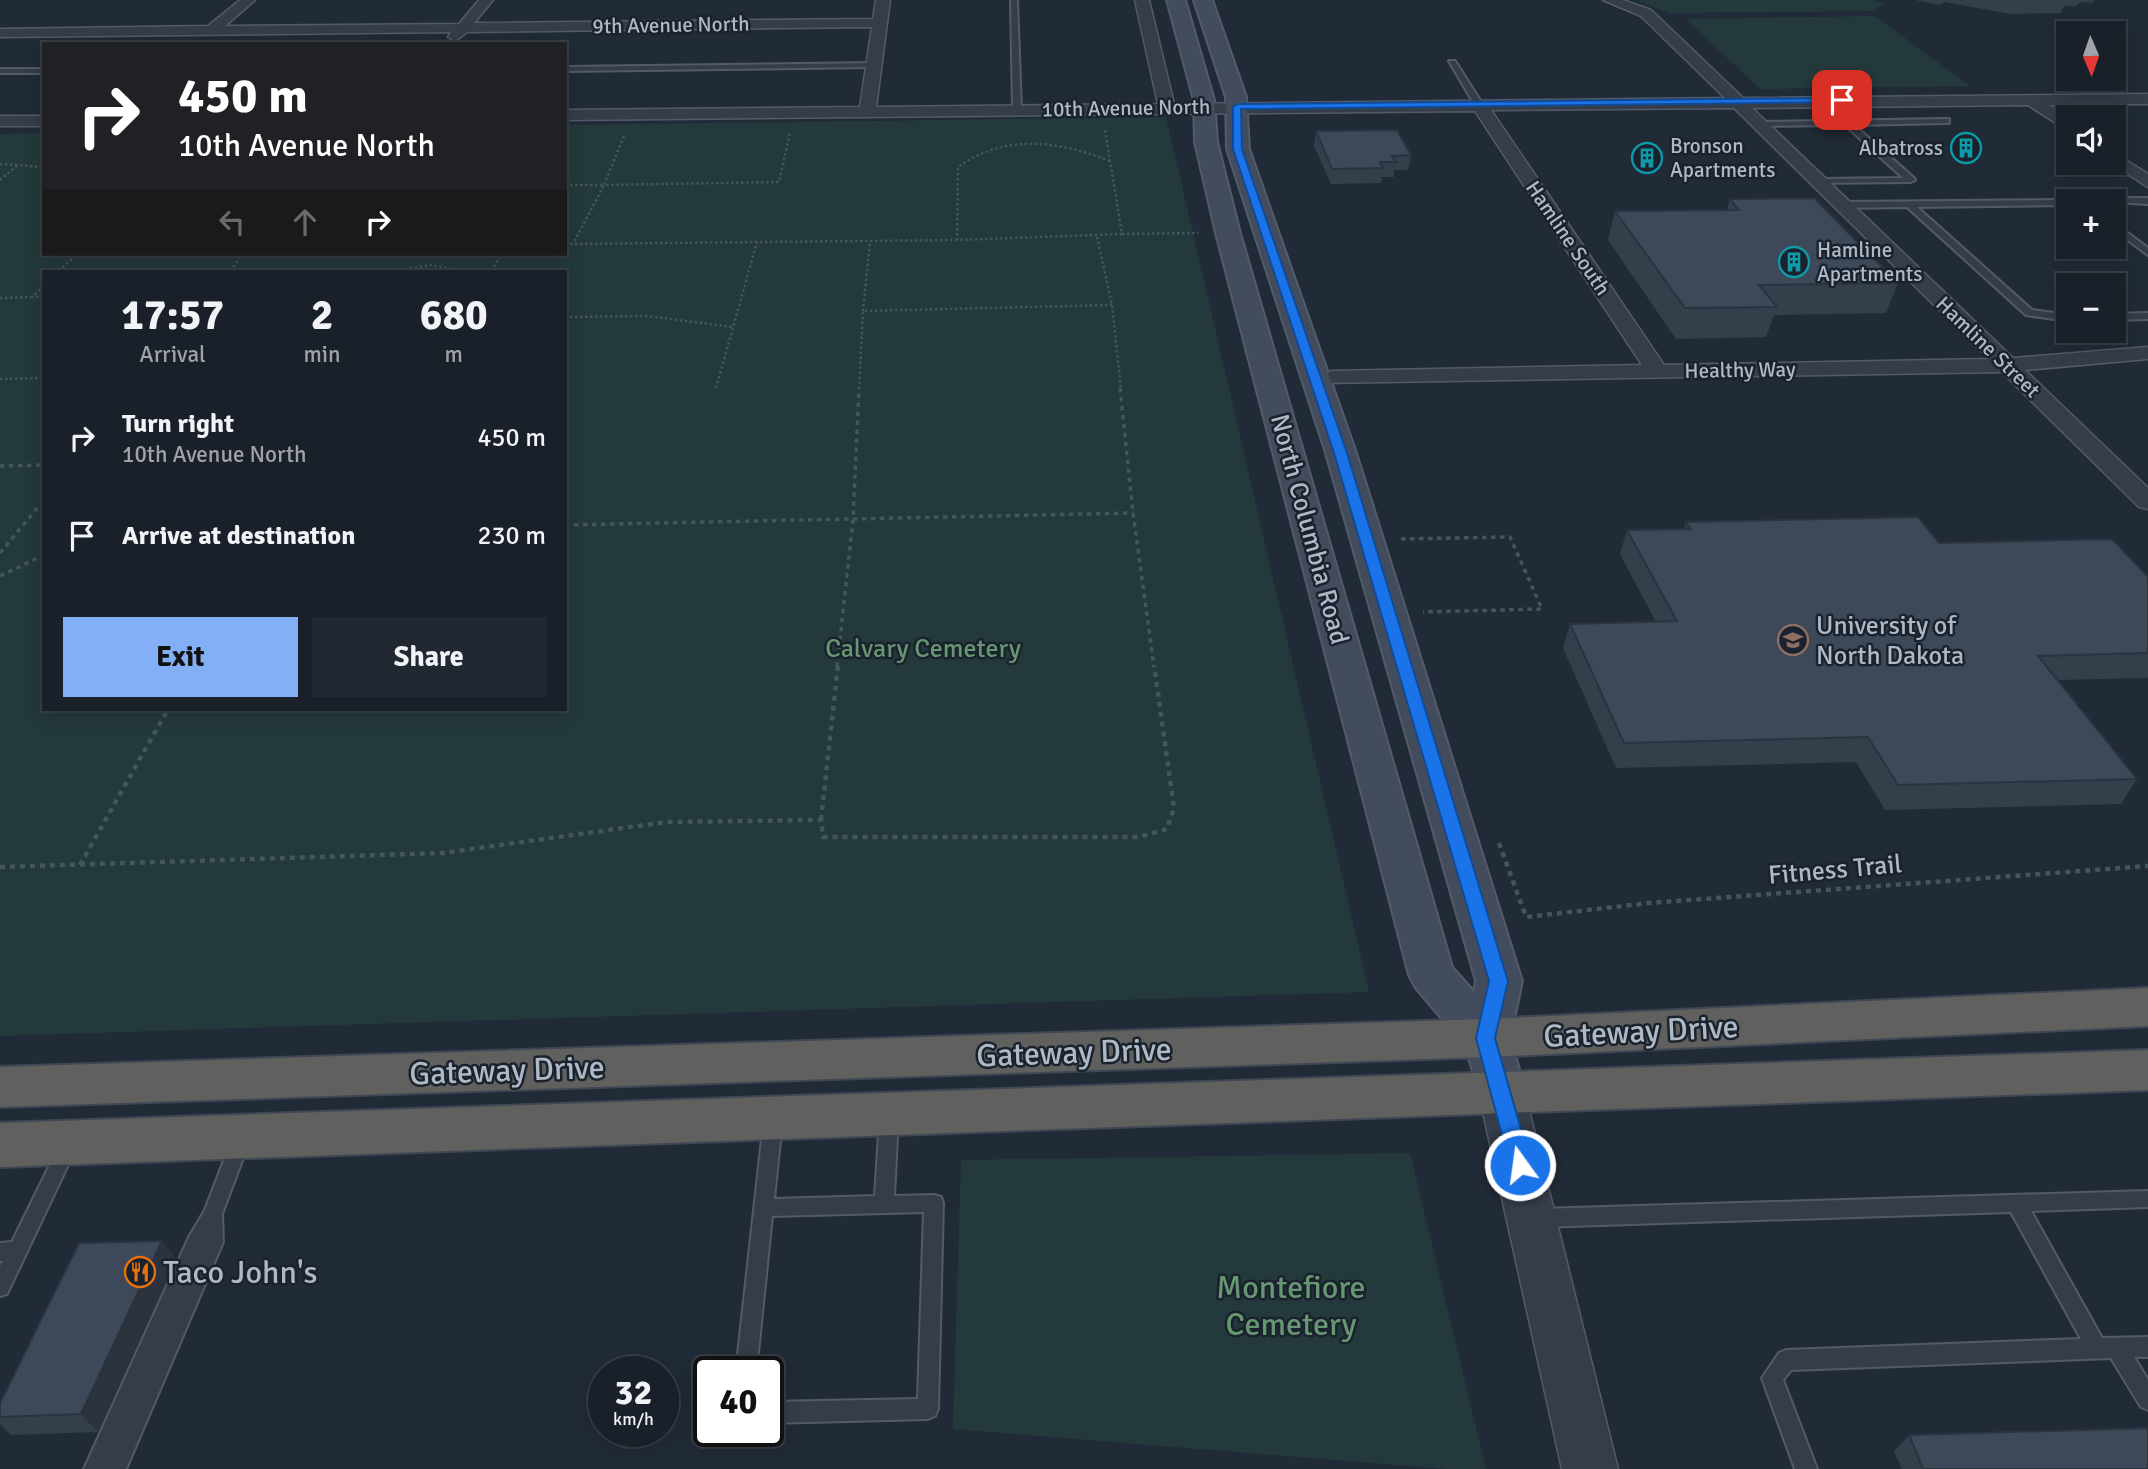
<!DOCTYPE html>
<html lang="en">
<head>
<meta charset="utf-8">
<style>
  :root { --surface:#19202a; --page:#222832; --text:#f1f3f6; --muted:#9fa3a8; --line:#373e47; --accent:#83aff7 }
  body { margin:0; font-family:Signika,sans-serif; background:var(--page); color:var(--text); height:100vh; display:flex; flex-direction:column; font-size:26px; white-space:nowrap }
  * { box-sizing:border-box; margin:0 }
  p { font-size:23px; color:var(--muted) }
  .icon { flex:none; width:38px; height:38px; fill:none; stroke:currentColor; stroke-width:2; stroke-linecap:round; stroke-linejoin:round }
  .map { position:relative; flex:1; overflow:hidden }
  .sheet { position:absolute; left:42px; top:270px; width:525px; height:441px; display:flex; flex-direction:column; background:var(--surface); border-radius:0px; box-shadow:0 4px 18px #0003,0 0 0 2px var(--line) }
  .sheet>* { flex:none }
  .banner { position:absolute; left:42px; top:42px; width:525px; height:214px; border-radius:0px; box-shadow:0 4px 18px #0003,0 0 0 2px var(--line); background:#202124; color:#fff; overflow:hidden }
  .needle { width:46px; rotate:178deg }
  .buttons { position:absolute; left:2056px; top:21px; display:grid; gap:14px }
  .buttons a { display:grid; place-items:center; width:70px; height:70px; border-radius:0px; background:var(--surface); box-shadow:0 4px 18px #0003,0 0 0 2px var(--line); font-size:35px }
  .speed { position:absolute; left:588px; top:1356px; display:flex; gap:14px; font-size:35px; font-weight:700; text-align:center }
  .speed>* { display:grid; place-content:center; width:91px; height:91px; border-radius:50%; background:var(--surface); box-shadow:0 4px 18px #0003,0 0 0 2px var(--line); line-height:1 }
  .speed small { font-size:18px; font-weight:400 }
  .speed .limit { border:4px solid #111; border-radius:10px; background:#fff; color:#111 }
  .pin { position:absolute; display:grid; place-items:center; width:60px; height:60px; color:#fff; margin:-30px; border-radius:14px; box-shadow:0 4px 10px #0006 }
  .me { position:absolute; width:77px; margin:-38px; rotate:346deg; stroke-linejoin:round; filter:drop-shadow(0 0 5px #0008) }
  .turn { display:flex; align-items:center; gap:24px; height:147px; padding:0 21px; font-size:32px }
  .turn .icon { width:91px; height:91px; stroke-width:2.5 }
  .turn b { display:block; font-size:49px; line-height:60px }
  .lanes { display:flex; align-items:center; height:66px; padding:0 21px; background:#0003; justify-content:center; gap:35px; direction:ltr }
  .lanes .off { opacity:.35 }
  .eta { display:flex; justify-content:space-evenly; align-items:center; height:119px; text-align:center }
  .eta b { font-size:42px; font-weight:700; line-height:49px }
  .button { display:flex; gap:14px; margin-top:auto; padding:14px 21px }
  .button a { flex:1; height:80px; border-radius:0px; background:var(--accent); color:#111; font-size:28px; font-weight:700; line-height:80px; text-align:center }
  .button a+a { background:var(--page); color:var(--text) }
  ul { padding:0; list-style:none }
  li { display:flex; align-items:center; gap:21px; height:98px; padding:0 21px }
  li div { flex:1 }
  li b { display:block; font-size:26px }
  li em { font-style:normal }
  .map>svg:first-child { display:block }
</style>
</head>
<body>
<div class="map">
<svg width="2148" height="1469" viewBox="0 0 2148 1469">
  <rect width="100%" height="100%" fill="#212b38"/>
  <g fill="#24393b" fill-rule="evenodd">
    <polygon points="1636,0 1871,0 1884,3 1872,11 1669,13"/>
    <polygon points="1875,16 1970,86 1760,89 1686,19"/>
    <path d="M 1166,117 L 1369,992 L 0,1036 L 0,134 L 44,133 L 44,254 L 565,254 L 565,125 ZM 44,271 L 565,271 L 565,709 L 44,709 Z"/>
    <polygon points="1410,1153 1486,1469 1446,1469 953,1429 961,1160"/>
  </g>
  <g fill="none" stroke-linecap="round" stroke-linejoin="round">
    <g stroke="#525b67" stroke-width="4">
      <g id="service">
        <polygon points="1011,0 1017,0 1021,109 1017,111 1013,109"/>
        <polygon points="1449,61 1455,61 1483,105 1482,107 1476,107"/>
        <polygon points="877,63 874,67 565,71 565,67"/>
        <rect x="0" y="69" width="44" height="4"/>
        <polygon points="1946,119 1949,119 1949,123 1854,125 1914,178 1915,180 1911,182 1814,183 1814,179 1817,179 1903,178 1845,125 1758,126 1754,124 1758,122"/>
        <polygon points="2099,198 2148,198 2148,204 2095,201"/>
        <polygon points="2071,200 2068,205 1917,207 2032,310 2068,315 2068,321 2026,315 1907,207 1841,208 1837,205 1841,202"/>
        <polygon points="2114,223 2148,248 2148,255 2114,230"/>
        <polygon points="2148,313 2148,319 2114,320 2114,314"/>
        <polygon points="889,1110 895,1113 898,1118 894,1196 934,1195 941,1197 943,1203 938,1409 935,1416 928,1419 768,1423 768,1402 918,1399 924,1212 772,1216 756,1372 736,1372 764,1121 767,1116 773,1113 779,1116 782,1121 774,1199 875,1196 880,1118 883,1113"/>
        <polygon points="240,1134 246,1136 249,1142 222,1214 223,1242 126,1469 84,1469 189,1237 205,1210 231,1142 234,1136"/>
        <polygon points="67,1140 73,1142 76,1148 7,1294 0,1296 0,1266 3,1261 0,1261 0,1243 12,1242 61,1142"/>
        <polygon points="2148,1191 2148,1207 2031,1211 2102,1338 2148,1337 2148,1357 2134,1357 2148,1380 2148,1410 2141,1407 2111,1358 1791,1370 1783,1380 1817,1469 1795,1469 1762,1378 1779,1353 1786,1350 2081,1339 2011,1212 1538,1227 1531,1224 1529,1218 1531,1212 1538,1209"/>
      </g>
    </g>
    <g stroke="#525b67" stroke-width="3">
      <g id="minor">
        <path d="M 240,0 L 255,0 L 225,26 L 459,24 L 479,0 L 493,0 L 474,23 L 873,19 L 876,0 L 890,0 L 876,107 L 1158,104 L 1135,0 L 1149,0 L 1174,104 L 1725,98 L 1641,16 L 1603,0 L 1623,0 L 1651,10 L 1743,98 L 2148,94 L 2148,104 L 2049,105 L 2068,119 L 2068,131 L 2028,105 L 1752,108 L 2013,358 L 2148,347 L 2148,359 L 2025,370 L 2148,488 L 2148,509 L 2139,507 L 2002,372 L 1323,383 L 1320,378 L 1331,371 L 1642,365 L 1475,111 L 565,120 L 565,110 L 860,107 L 872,27 L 467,32 L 455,41 L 448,37 L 451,32 L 0,37 L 0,29 L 208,26 ZM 1734,108 L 1989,359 L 1664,365 L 1491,110 Z"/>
        <rect x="0" y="116" width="44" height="10"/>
        <polygon points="2114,153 2148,174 2148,187 2110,163 2114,163"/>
      </g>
    </g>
    <g stroke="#525b67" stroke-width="3">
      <polygon id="tertiary" points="1502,1074 1518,1080 1525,1094 1618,1469 1562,1469 1479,1094 1486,1080"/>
    </g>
    <g stroke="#525b67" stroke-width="4">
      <polygon id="secondary" points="1167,0 1185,0 1214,100 1217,142 1240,233 1452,967 1474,992 1476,981 1326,453 1227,149 1226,97 1194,0 1212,0 1246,97 1249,149 1356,453 1522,981 1510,1038 1526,1094 1519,1109 1502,1115 1485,1109 1465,1046 1416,988 1409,975 1216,233 1195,142 1194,100"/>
    </g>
    <g stroke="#3f4854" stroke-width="4">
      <g id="trunk">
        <polygon points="2148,988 2148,1026 1486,1057 0,1107 0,1067 1486,1019"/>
        <polygon points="2148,1050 2148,1090 0,1167 0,1123"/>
      </g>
    </g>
    <g stroke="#435659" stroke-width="2.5" stroke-dasharray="2.5 2.5" stroke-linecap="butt">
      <path d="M 1105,130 L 1122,234 L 957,240 L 958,167 C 1006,133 1058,141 1110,161"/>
      <polyline points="624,136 604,185 779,182 790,133"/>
      <polyline points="0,164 44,167"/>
      <polyline points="0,180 18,165"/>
      <polyline points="565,185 604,185 573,244"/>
      <polyline points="1122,234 1198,233"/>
      <polyline points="1097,237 1112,305 1121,389"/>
      <polyline points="565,244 957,240"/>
      <polyline points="59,271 77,254"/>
      <polyline points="230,271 243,254"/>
      <polyline points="395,271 430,265 465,271"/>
      <polyline points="491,271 502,254"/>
      <polyline points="44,286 32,297 44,297"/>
      <polyline points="0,298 32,297"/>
      <polyline points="863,311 870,241"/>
      <polyline points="565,317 647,316 733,327"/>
      <polyline points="0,379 44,378"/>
      <polyline points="716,388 757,242"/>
      <polyline points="859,389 863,311 1112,305"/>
    </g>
    <g stroke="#435659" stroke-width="3.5" stroke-dasharray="4.5 4.5" stroke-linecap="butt">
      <polyline points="1120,388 1133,513 1154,667"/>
      <polyline points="0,466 44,465"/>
      <polyline points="565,525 1133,513"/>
      <polyline points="1401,539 1510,537 1542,609 1423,612"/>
      <polyline points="0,553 44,500"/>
      <polyline points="0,576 44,555"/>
      <polyline points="837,667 853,520 859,388"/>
    </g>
    <g stroke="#435659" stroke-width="4.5" stroke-dasharray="5 5" stroke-linecap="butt">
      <polyline points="821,820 838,665"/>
      <polyline points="1499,843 1526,917 1649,903 2148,866"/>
      <polyline points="80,865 168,709"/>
      <polyline points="0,867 443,853 666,822 821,820 823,837 1139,837 1167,829 1174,808 1154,665"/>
    </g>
    <use href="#service" fill="#353d49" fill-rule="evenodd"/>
    <use href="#minor" fill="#353d49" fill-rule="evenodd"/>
    <use href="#tertiary" fill="#353d49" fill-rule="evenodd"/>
    <use href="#secondary" fill="#434c5c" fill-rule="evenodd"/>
    <use href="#trunk" fill="#60605e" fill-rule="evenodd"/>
  </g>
  <g fill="#343f4c">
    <polygon points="1915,0 2095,0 2092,3 2081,2 2076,6 2064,6 2061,13 2011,14 1944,2 1939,5"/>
    <polygon points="1316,131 1411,155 1408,170 1394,170 1394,177 1382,177 1381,183 1331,184 1314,146"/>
    <polygon points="1730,199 1898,283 1886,313 1774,315 1766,337 1676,339 1608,240 1615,211 1727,210"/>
    <polygon points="1686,522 1939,543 2148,577 2148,678 2057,680 2137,779 2121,804 1885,810 1856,762 1616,768 1563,648 1570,624 1656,622 1620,554 1627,530 1684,529"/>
    <polygon points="162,1241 176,1259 98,1432 11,1435 0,1424 0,1403"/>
    <polygon points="1909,1435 2148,1469 1902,1469 1894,1452"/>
  </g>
  <polygon fill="#2b333e" points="162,1241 176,1259 98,1432 81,1414"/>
  <g fill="#3d4958" stroke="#2b333e" stroke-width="2">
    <polygon points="1397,130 1411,155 1392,156 1396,162 1380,162 1383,168 1332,169 1316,131"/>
    <polygon points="1814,198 1898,283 1759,285 1777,307 1685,308 1615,211 1739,210 1730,199"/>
    <polygon points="1918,517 1939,543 2112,539 2148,577 2148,653 2038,656 2137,779 1898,785 1868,737 1624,743 1570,624 1677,621 1627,530 1691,529 1686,522"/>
    <polygon points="162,1241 81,1414 0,1417 0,1403 79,1243"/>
    <polygon points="2148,1428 2148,1469 1923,1469 1909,1435"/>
  </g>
  <polygon fill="#1a73e8" stroke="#114b97" stroke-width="2" points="1842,98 1845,102 1241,109 1242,149 1347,453 1508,981 1495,1038 1531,1165 1528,1172 1520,1175 1513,1172 1510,1165 1476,1038 1489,981 1334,453 1233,149 1233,107 1237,104"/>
  <defs>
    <g id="building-ring" transform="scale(1.575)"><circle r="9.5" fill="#1a222d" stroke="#0f9aa8" stroke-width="1.5"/><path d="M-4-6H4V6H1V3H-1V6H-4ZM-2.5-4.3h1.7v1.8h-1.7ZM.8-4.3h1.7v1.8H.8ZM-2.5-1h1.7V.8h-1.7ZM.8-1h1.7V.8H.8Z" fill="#0f9aa8"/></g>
    <g id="university-ring" transform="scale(1.575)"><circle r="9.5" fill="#1a222d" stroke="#8d6e63" stroke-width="1.5"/><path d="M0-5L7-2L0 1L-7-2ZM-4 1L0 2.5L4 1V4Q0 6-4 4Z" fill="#8d6e63"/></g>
    <g id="restaurant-ring" transform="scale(1.575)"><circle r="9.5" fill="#1a222d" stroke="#e8710a" stroke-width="1.5"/><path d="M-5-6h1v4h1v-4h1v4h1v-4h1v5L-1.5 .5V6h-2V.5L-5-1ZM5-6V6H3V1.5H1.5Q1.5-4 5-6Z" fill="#e8710a"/></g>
  </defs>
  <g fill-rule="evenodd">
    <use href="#building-ring" x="1966" y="148"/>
    <use href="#building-ring" x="1647" y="158"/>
    <use href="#building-ring" x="1794" y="262"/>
    <use href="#university-ring" x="1793" y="640"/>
    <use href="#restaurant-ring" x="140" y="1272"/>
  </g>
  <g text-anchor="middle" stroke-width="5" stroke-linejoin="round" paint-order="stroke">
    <g font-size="21" fill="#afb8c5" stroke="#1a222d">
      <text transform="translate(671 25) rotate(-1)" y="7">9th Avenue North</text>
      <text transform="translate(1126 108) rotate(-1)" y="7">10th Avenue North</text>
      <text transform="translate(1568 238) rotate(56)" y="7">Hamline South</text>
      <text transform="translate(1988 347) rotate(44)" y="7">Hamline Street</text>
      <text transform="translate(1740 370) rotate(-1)" y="7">Healthy Way</text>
    </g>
    <g font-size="21" fill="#afb8c5" stroke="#1a222d" text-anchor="start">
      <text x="1670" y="153">Bronson<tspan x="1670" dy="24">Apartments</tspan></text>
      <text x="1943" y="155" text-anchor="end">Albatross</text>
      <text x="1817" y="257">Hamline<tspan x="1817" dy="24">Apartments</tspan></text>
    </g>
    <g font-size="26" fill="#afb8c5" stroke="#1a222d">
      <text transform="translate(1310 529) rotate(75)" y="9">North Columbia Road</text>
      <text transform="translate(1835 869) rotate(-5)" y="9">Fitness Trail</text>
    </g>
    <g font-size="26" fill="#afb8c5" stroke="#1a222d" text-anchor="start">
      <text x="1816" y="634">University of<tspan x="1816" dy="30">North Dakota</tspan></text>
    </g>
    <g font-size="26" fill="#679672" stroke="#1a222d">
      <text x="923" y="657">Calvary Cemetery</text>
    </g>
    <g font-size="32" fill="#afb8c5" stroke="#1a222d">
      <text transform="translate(1641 1031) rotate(-3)" y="11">Gateway Drive</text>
      <text transform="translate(1074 1052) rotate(-2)" y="11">Gateway Drive</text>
      <text transform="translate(507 1070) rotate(-2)" y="11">Gateway Drive</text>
    </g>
    <g font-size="32" fill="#afb8c5" stroke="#1a222d" text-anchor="start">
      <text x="163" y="1283">Taco John's</text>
    </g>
    <g font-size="32" fill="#679672" stroke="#1a222d">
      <text x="1291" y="1298">Montefiore<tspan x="1291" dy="37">Cemetery</tspan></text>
    </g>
  </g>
</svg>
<div class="buttons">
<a><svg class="needle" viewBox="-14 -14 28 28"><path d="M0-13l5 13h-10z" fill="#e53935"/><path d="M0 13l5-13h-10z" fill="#9fa3a8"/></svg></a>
<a><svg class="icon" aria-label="sound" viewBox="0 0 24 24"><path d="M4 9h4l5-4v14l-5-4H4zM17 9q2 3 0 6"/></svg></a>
<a>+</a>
<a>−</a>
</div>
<div class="speed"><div>32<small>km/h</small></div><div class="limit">40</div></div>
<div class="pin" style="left:1842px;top:100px;background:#d93025"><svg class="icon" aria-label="arrive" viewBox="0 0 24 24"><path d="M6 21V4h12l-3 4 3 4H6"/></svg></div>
<svg class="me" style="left:1520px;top:1165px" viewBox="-20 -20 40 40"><circle r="17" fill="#1a73e8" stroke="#fff" stroke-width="3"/><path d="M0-11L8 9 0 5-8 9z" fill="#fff"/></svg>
<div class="banner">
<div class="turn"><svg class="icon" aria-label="right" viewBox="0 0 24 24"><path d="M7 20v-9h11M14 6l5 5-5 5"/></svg><div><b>450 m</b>10th Avenue North</div></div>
<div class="lanes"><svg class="icon off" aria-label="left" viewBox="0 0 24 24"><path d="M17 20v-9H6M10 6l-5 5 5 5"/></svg><svg class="icon off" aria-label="ahead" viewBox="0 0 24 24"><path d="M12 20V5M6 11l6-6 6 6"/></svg><svg class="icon" aria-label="right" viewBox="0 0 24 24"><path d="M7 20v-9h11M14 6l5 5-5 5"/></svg></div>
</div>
<section class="sheet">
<div class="eta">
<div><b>17:57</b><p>Arrival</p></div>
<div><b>2</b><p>min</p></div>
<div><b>680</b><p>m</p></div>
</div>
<ul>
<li><svg class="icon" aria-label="right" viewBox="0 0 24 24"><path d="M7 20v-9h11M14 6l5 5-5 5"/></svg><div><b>Turn right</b><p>10th Avenue North</p></div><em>450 m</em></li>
<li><svg class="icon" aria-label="arrive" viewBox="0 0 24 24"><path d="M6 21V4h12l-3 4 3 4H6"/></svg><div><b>Arrive at destination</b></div><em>230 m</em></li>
</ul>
<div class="button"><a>Exit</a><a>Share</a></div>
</section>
</div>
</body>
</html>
